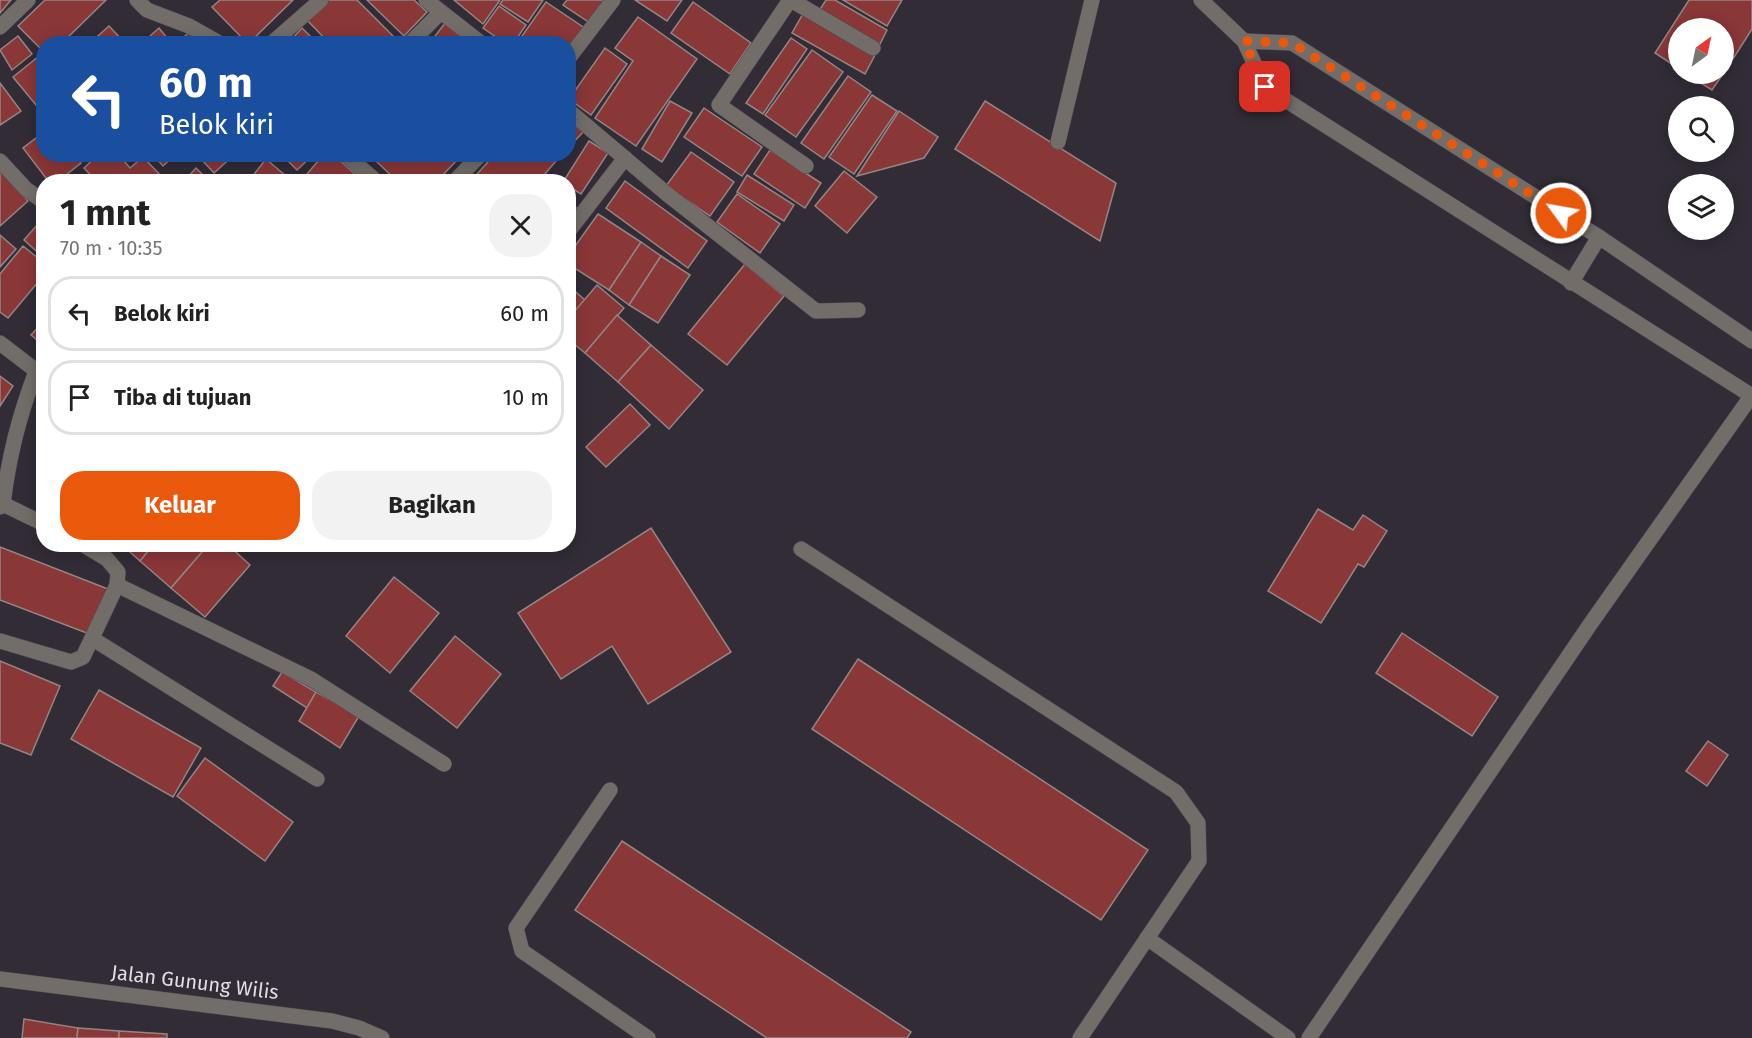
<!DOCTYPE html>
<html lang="id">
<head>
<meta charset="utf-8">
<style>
  :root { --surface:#fff; --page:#f2f2f2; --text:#222; --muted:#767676; --line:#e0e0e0; --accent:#ea580c }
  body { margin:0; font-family:"Fira Sans",sans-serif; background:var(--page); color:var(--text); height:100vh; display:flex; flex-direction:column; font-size:22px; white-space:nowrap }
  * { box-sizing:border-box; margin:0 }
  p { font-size:20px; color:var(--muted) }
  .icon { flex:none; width:33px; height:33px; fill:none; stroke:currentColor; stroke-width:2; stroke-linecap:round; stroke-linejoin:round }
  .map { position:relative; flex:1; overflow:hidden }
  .drawer { position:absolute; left:36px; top:174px; width:540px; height:378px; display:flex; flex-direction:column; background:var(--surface); border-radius:24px; box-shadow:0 3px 15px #0003 }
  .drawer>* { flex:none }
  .hud { position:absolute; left:36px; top:36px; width:540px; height:126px; border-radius:24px; box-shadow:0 3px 15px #0003; background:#1a4fa0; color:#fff; overflow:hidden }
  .needle { width:39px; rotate:33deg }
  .tools { position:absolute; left:1668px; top:18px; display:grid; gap:12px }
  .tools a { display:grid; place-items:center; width:66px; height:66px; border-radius:50%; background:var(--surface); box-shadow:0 3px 15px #0003; font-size:30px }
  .pin { position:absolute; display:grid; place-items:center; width:51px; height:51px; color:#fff; margin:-26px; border-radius:12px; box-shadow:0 3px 9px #0006 }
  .me { position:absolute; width:66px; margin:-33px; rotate:302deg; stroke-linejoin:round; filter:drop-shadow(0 0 4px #0008) }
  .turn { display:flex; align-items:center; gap:21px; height:126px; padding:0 24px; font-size:27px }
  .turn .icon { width:78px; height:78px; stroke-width:2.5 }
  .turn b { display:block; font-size:42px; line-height:51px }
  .round { display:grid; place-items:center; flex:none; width:63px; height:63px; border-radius:24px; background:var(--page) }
  .headline { display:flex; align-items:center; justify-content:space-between; height:102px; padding:0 24px }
  h1 { font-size:36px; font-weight:700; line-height:45px }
  .button { display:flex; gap:12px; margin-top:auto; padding:12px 24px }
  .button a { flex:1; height:69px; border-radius:24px; background:var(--accent); color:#fff; font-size:24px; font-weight:700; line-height:69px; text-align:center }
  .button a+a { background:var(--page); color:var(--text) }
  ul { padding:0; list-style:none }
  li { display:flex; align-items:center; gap:18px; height:75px; margin:0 12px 9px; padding:0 12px; border:3px solid var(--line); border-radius:24px }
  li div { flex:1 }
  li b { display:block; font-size:22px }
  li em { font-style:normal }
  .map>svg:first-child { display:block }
</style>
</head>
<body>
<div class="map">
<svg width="1752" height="1038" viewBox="0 0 1752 1038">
  <rect width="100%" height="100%" fill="#312c36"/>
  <g fill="#8a3738" stroke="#948584" stroke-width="1.5">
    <polygon points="0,0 11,0 0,13"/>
    <polygon points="45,0 106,0 61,44 44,44 44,52 18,26"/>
    <polygon points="220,0 293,0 248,44 212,7"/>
    <polygon points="328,0 357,0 401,44 330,44 307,20"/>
    <polygon points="367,0 414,0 427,12 404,36"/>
    <polygon points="454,0 500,0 483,24"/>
    <polygon points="503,0 543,0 528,22 500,4"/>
    <polygon points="567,0 605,0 590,23 563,5"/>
    <polygon points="635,0 682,0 667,21"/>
    <polygon points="826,0 835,0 887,30 878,48 817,14"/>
    <polygon points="843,0 902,0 887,26"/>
    <polygon points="1689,0 1752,0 1752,29 1724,73 1724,28 1678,28 1678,68 1655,53"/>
    <polygon points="546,2 586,29 568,54 568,44 533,44 522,36"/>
    <polygon points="693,2 751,43 730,74 671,33"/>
    <polygon points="499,6 526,25 513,44 506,44 483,28"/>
    <polygon points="804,12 876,53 865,74 792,33"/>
    <polygon points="638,17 697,59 636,146 595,118 633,61 615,48"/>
    <polygon points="445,23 469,43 469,44 429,44"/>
    <polygon points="109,26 126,44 89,44"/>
    <polygon points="159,28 172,44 141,44"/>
    <polygon points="302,28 318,44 287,44"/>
    <polygon points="191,30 205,44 178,43"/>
    <polygon points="18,36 32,54 12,70 0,50"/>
    <polygon points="791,38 807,49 763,114 746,103"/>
    <polygon points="605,48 627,64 591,115 569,99"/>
    <polygon points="812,50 843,72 796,137 765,115"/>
    <polygon points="39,56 44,61 44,98 36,105 13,77"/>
    <polygon points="1686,74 1723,74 1712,90"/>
    <polygon points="848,76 871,92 824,159 801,143"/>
    <polygon points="0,83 21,111 0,125"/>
    <polygon points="872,95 897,111 854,174 829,157"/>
    <polygon points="670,101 692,113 662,162 642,149"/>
    <polygon points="985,101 1116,183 1100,241 955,149"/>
    <polygon points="704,108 762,147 742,176 684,137"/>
    <polygon points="899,111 938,137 924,158 857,176"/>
    <polygon points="568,117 584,131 568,148"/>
    <polygon points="44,132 44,154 74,154 81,163 57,182 49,182 23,148"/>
    <polygon points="589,141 608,153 581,194 568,186 568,182 563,182"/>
    <polygon points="770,150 821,183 805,208 754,174"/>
    <polygon points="691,152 734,182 710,216 666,186"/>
    <polygon points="99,154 118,154 130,168 143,157 167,182 97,182 84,168"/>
    <polygon points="152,154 176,154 163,166"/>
    <polygon points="206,154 235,154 214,173 201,159"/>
    <polygon points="289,154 314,154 297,170 285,158"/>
    <polygon points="324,154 333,154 356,175 351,182 315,182 307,174"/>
    <polygon points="383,154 463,154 436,182 398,182 376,161"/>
    <polygon points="495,154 562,154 538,182 470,182"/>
    <polygon points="266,159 293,182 248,182"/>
    <polygon points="196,168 210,182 183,182"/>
    <polygon points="0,169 28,201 0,226"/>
    <polygon points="844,171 877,197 847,233 815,206"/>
    <polygon points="747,175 794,205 784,221 737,192"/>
    <polygon points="625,181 707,241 688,268 606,208"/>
    <polygon points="737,194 780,224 760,253 717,222"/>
    <polygon points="568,201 579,210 568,223"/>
    <polygon points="598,214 641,242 609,290 568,264 568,256"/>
    <polygon points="38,224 44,229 44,258 24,240"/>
    <polygon points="0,235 16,249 0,267"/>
    <polygon points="641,242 661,256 629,305 609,290"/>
    <polygon points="23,246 44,263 44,275 8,318 0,312 0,274"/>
    <polygon points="661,256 690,275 658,323 629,305"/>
    <polygon points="745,264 784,296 727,365 688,334"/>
    <polygon points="568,285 585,300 568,319"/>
    <polygon points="597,285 624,308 585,353 568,339 568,319"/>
    <polygon points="617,315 651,345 618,382 585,353"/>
    <polygon points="44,321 44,346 31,335"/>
    <polygon points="651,345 703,390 669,429 618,382"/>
    <polygon points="0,376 13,386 0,406"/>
    <polygon points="630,404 650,425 606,467 586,447"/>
    <polygon points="1318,509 1353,530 1363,515 1387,531 1364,567 1358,564 1321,623 1268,591"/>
    <polygon points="651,528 731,652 648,704 612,646 561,679 518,613"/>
    <polygon points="121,544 154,544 140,561"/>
    <polygon points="154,544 209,544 171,588 140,561"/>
    <polygon points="209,544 227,544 250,565 205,617 171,588"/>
    <polygon points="0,547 108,589 92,635 0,600"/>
    <polygon points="394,577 439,613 390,673 346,636"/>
    <polygon points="1402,633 1498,697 1472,736 1376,673"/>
    <polygon points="455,636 501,674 457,728 410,691"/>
    <polygon points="858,659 1148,850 1101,920 812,729"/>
    <polygon points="0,661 60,686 31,755 0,743"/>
    <polygon points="282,672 316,692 307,708 273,686"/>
    <polygon points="99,690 201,748 173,797 71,739"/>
    <polygon points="316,692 359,716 340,748 299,721"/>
    <polygon points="1708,741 1728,755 1707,786 1686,771"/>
    <polygon points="205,758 293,822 265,861 177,796"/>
    <polygon points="622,841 911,1032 907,1038 767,1038 575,910"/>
    <polygon points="24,1019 78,1028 77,1038 22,1038"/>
    <polygon points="78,1028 119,1031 119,1038 77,1038"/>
    <polygon points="119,1031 167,1034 167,1038 119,1038"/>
  </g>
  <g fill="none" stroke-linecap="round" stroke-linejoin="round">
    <g stroke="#4d4852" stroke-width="16">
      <g id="minor">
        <polyline points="137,0 147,10 189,26 221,44"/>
        <polyline points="426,0 482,44"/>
        <polyline points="790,0 719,105 806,166"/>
        <polyline points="791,0 873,48"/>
        <polyline points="1201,0 1244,41 1265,87 1752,396"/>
        <polyline points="0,27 28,0"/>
        <polyline points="1244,41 1292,43 1599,237 1752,341"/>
        <polyline points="271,44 321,0"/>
        <polyline points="409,44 440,13"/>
        <polyline points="568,59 613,0"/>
        <polyline points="568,110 667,194 816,311 858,310"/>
        <polyline points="1058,142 1092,0"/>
        <polyline points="345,154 377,182"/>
        <polyline points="0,161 26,189 44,202"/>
        <polyline points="454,182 481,154"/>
        <polyline points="568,232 625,158"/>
        <polyline points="1571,283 1599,237"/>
        <polyline points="0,343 43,376"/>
        <polyline points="3,504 44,524"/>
        <path d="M 0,507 L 3,504 C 9,455 19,417 36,371"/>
        <polyline points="801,549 1176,792 1198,823 1199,861 1080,1038"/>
        <polyline points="117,585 311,679 444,764"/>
        <polyline points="93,639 317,779"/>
        <polyline points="0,641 71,662 83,657 117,585 118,572 107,559 82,544"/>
        <polyline points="610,790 516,928 522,951 648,1038"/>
        <polyline points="1147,938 1288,1038"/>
        <polyline points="0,979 332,1021 359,1028 382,1038"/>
        <polyline points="1309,1038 1591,623 1752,395"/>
      </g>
    </g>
    <use href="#minor" stroke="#726d69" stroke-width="15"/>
  </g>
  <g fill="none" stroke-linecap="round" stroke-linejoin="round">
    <polyline stroke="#ea580c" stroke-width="10" stroke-dasharray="0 18" points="1265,87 1244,41 1292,43 1561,213"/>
  </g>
  <g text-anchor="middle" stroke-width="5" stroke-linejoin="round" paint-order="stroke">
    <g font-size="20" fill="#e2dee5" stroke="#312c36">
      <text transform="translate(195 982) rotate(7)" y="7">Jalan Gunung Wilis</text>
    </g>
  </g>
</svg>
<div class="tools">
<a><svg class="needle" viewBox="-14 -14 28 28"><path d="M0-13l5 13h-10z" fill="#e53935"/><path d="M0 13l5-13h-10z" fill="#767676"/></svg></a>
<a><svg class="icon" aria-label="search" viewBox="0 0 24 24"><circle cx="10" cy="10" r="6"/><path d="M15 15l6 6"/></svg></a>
<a><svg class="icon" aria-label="layers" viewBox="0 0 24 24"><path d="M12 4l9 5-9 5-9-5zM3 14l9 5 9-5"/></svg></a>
</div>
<div class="pin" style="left:1265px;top:87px;background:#d93025"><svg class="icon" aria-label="arrive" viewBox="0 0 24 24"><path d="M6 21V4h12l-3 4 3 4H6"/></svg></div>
<svg class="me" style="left:1561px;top:213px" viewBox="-20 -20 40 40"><circle r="17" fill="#ea580c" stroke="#fff" stroke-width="3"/><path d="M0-11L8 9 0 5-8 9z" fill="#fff"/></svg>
<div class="hud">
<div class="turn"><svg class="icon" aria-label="left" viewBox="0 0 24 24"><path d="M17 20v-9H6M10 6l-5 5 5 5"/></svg><div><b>60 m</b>Belok kiri</div></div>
</div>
<section class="drawer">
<div class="headline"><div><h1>1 mnt</h1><p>70 m · 10:35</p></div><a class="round"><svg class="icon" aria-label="close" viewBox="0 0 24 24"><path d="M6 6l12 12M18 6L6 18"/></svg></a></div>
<ul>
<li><svg class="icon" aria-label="left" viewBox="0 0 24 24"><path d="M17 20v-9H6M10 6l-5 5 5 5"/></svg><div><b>Belok kiri</b></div><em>60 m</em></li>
<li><svg class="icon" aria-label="arrive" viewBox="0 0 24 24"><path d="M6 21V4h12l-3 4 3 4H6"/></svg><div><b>Tiba di tujuan</b></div><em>10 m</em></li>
</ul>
<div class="button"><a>Keluar</a><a>Bagikan</a></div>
</section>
</div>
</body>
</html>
